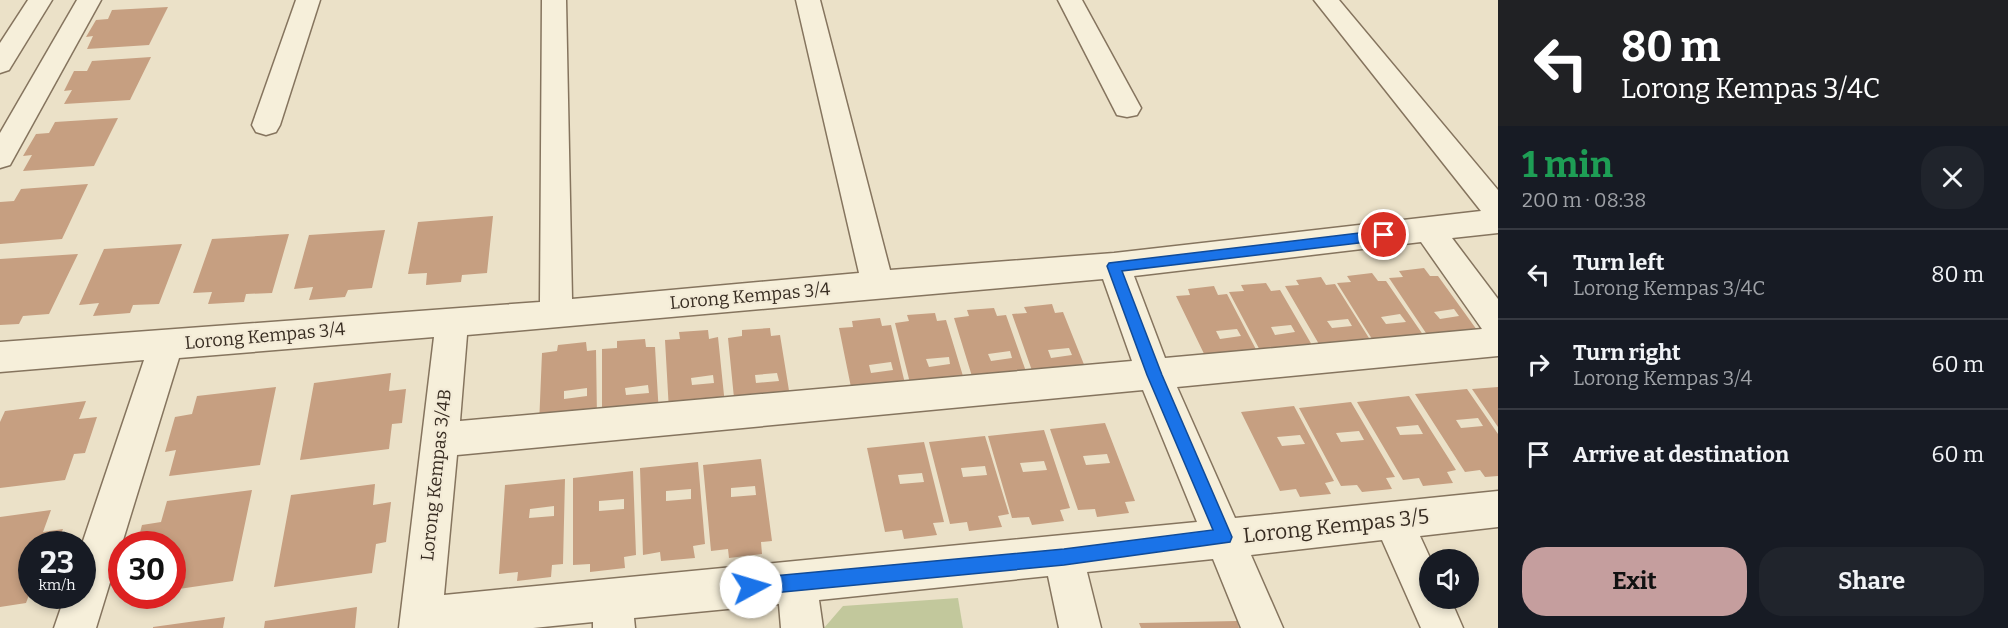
<!DOCTYPE html>
<html lang="en">
<head>
<meta charset="utf-8">
<style>
  :root { --surface:#171b24; --page:#20242c; --text:#f1f3f6; --muted:#9ea1a6; --line:#363941; --accent:#c59e9e }
  body { margin:0; font-family:Bitter,serif; background:var(--page); color:var(--text); height:100vh; display:flex; flex-direction:column; font-size:22px; white-space:nowrap }
  * { box-sizing:border-box; margin:0 }
  p { font-size:20px; color:var(--muted) }
  .icon { flex:none; width:33px; height:33px; fill:none; stroke:currentColor; stroke-width:2; stroke-linecap:round; stroke-linejoin:round }
  .map { position:relative; flex:1; overflow:hidden }
  .panel { display:flex; flex-direction:column; background:var(--surface); width:510px }
  .panel>* { flex:none }
  .hud { background:#202124; color:#fff; overflow:hidden }
  .controls { position:absolute; left:1419px; top:549px; display:grid; gap:12px }
  .controls a { display:grid; place-items:center; width:60px; height:60px; border-radius:50%; background:var(--surface); box-shadow:0 3px 9px #0003; font-size:30px }
  .speed { position:absolute; left:18px; top:531px; display:flex; gap:12px; font-size:30px; font-weight:700; text-align:center }
  .speed>* { display:grid; place-content:center; width:78px; height:78px; border-radius:50%; background:var(--surface); box-shadow:0 3px 9px #0003; line-height:1 }
  .speed small { font-size:15px; font-weight:400 }
  .speed .limit { border:9px solid #d22; background:#fff; color:#111 }
  .pin { position:absolute; display:grid; place-items:center; width:51px; height:51px; color:#fff; margin:-26px; border:3px solid #fff; border-radius:50%; box-shadow:0 2px 6px #0007 }
  .me { position:absolute; width:66px; margin:-33px; rotate:84deg; stroke-linejoin:round; filter:drop-shadow(0 0 4px #0008) }
  .turn { display:flex; align-items:center; gap:21px; height:126px; padding:0 24px; font-size:27px }
  .turn .icon { width:78px; height:78px; stroke-width:2.5 }
  .turn b { display:block; font-size:42px; line-height:51px }
  .round { display:grid; place-items:center; flex:none; width:63px; height:63px; border-radius:24px; background:var(--page) }
  .summary { display:flex; align-items:center; justify-content:space-between; height:102px; padding:0 24px }
  h1 { font-size:36px; font-weight:700; line-height:45px; color:#1e9e55 }
  .primary-button { display:flex; gap:12px; margin-top:auto; padding:12px 24px }
  .primary-button a { flex:1; height:69px; border-radius:24px; background:var(--accent); color:#111; font-size:24px; font-weight:700; line-height:69px; text-align:center }
  .primary-button a+a { background:var(--page); color:var(--text) }
  ul { padding:0; list-style:none }
  li { display:flex; align-items:center; gap:18px; height:90px; padding:0 24px; border-top:2px solid var(--line) }
  li div { flex:1 }
  li b { display:block; font-size:22px }
  li em { font-style:normal }
  main { display:flex; flex:1; min-height:0 }
  .map>svg:first-child { display:block }
</style>
</head>
<body>
<main>
<div class="map">
<svg width="1498" height="628" viewBox="0 0 1498 628">
  <rect width="100%" height="100%" fill="#ebe1c8"/>
  <polygon fill="#c2c89c" points="958,598 963,628 824,628 843,606"/>
  <g fill="#c69f81" fill-rule="evenodd">
    <polygon points="168,7 149,45 87,49 93,36 86,37 96,20 108,19 112,10"/>
    <polygon points="151,57 130,100 64,104 72,90 64,91 74,71 87,71 92,61"/>
    <polygon points="118,118 94,166 23,171 32,155 23,156 36,134 49,133 55,122"/>
    <polygon points="88,184 62,239 0,244 0,202 14,201 21,189"/>
    <polygon points="493,216 487,273 462,275 461,282 426,285 427,273 408,274 418,222"/>
    <polygon points="385,230 372,288 348,290 345,297 309,300 313,287 294,289 309,235"/>
    <polygon points="289,234 272,293 246,294 244,302 208,304 212,292 193,293 212,239"/>
    <polygon points="182,244 159,304 133,305 130,313 93,316 99,303 79,305 104,249"/>
    <polygon points="78,254 49,314 23,316 19,324 0,325 0,259"/>
    <path d="M 1424,268 L 1430,276 L 1438,276 L 1482,337 L 1432,342 L 1389,278 L 1403,277 L 1399,271 ZM 1454,309 L 1459,316 L 1440,319 L 1434,312 Z"/>
    <path d="M 1372,273 L 1378,281 L 1386,281 L 1428,342 L 1377,347 L 1337,283 L 1351,282 L 1347,276 ZM 1400,314 L 1406,322 L 1386,324 L 1381,317 Z"/>
    <path d="M 1321,277 L 1326,285 L 1335,284 L 1374,346 L 1323,351 L 1285,286 L 1299,285 L 1296,280 ZM 1348,319 L 1352,326 L 1332,328 L 1327,321 Z"/>
    <path d="M 1266,283 L 1271,291 L 1280,290 L 1316,352 L 1264,358 L 1229,292 L 1244,291 L 1241,285 ZM 1291,325 L 1295,332 L 1275,335 L 1271,327 Z"/>
    <path d="M 1214,286 L 1218,295 L 1227,294 L 1260,357 L 1208,362 L 1176,296 L 1190,295 L 1188,289 ZM 1237,329 L 1241,336 L 1220,339 L 1216,331 Z"/>
    <path d="M 1052,304 L 1055,313 L 1063,312 L 1089,377 L 1036,382 L 1012,314 L 1027,313 L 1024,307 ZM 1069,348 L 1072,355 L 1051,358 L 1048,350 Z"/>
    <path d="M 994,308 L 997,316 L 1006,315 L 1029,380 L 975,386 L 954,318 L 969,316 L 967,310 ZM 1010,351 L 1012,358 L 991,361 L 988,354 Z"/>
    <path d="M 935,313 L 937,321 L 946,320 L 966,386 L 912,391 L 895,323 L 909,321 L 907,315 ZM 949,357 L 950,364 L 929,367 L 926,359 Z"/>
    <path d="M 880,318 L 882,326 L 891,325 L 907,392 L 853,397 L 839,328 L 853,327 L 852,321 ZM 891,362 L 893,370 L 871,373 L 869,365 Z"/>
    <path d="M 770,328 L 771,336 L 780,335 L 791,403 L 735,408 L 728,338 L 742,336 L 742,330 ZM 777,373 L 779,381 L 756,383 L 755,375 Z"/>
    <path d="M 708,330 L 709,339 L 718,337 L 725,405 L 669,411 L 665,340 L 680,339 L 679,332 ZM 713,375 L 714,383 L 692,385 L 691,378 Z"/>
    <path d="M 645,339 L 646,347 L 655,347 L 659,415 L 602,421 L 602,349 L 617,348 L 617,341 ZM 648,385 L 649,393 L 626,395 L 625,388 Z"/>
    <path d="M 586,342 L 587,351 L 596,350 L 597,419 L 539,425 L 542,353 L 557,351 L 558,345 ZM 587,388 L 587,396 L 564,399 L 564,391 Z"/>
    <polygon points="391,373 389,391 406,389 402,423 392,424 389,449 300,460 314,383"/>
    <polygon points="276,387 260,465 169,476 176,450 165,452 175,417 192,414 197,396"/>
    <polygon points="1498,387 1498,427 1472,389"/>
    <path d="M 1467,389 L 1498,434 L 1498,476 L 1485,477 L 1480,470 L 1465,472 L 1415,394 ZM 1478,418 L 1483,426 L 1461,428 L 1456,420 Z"/>
    <path d="M 1409,396 L 1456,470 L 1447,472 L 1453,483 L 1423,486 L 1419,478 L 1403,480 L 1357,402 ZM 1418,425 L 1423,434 L 1400,435 L 1396,427 Z"/>
    <polygon points="86,401 79,419 97,417 85,453 74,454 65,480 0,488 0,422 5,411"/>
    <path d="M 1351,402 L 1395,477 L 1386,478 L 1392,489 L 1362,492 L 1357,485 L 1341,486 L 1299,408 ZM 1359,431 L 1364,440 L 1341,442 L 1336,433 Z"/>
    <path d="M 1294,406 L 1334,481 L 1325,483 L 1331,494 L 1300,497 L 1296,489 L 1280,491 L 1241,412 ZM 1300,435 L 1305,444 L 1282,446 L 1277,437 Z"/>
    <path d="M 1105,423 L 1135,501 L 1125,502 L 1129,513 L 1097,517 L 1095,509 L 1078,510 L 1050,429 ZM 1107,454 L 1110,463 L 1086,465 L 1083,456 Z"/>
    <path d="M 1044,430 L 1070,508 L 1060,510 L 1064,521 L 1032,525 L 1029,517 L 1012,518 L 988,436 ZM 1044,461 L 1047,470 L 1023,472 L 1020,463 Z"/>
    <path d="M 985,436 L 1009,514 L 998,516 L 1002,527 L 969,531 L 967,522 L 950,524 L 929,442 ZM 985,466 L 987,475 L 963,477 L 961,468 Z"/>
    <path d="M 924,442 L 944,522 L 933,523 L 937,535 L 904,539 L 902,530 L 885,532 L 867,448 ZM 922,473 L 924,482 L 900,484 L 898,475 Z"/>
    <path d="M 761,459 L 772,541 L 761,542 L 762,554 L 729,558 L 728,549 L 711,551 L 703,465 ZM 755,486 L 756,495 L 731,497 L 731,488 Z"/>
    <path d="M 698,462 L 705,544 L 693,546 L 695,558 L 661,561 L 660,552 L 643,555 L 640,468 ZM 691,489 L 691,499 L 666,501 L 666,491 Z"/>
    <path d="M 633,471 L 636,555 L 624,557 L 625,568 L 590,572 L 590,564 L 573,565 L 573,478 ZM 624,499 L 624,509 L 599,511 L 599,501 Z"/>
    <path d="M 565,479 L 563,564 L 552,565 L 551,577 L 517,581 L 518,572 L 499,574 L 505,485 ZM 554,506 L 554,516 L 529,518 L 530,509 Z"/>
    <polygon points="375,484 373,505 391,502 386,542 376,544 372,573 274,587 291,495"/>
    <polygon points="252,490 233,581 172,590 172,544 137,544 142,525 161,522 167,501"/>
    <polygon points="51,510 43,532 63,529 57,544 32,544 32,587 26,603 0,607 0,517"/>
    <polygon points="357,607 355,628 264,628 265,621"/>
    <polygon points="225,617 223,628 153,628 153,627"/>
    <polygon points="1237,621 1239,628 1141,628 1139,623"/>
  </g>
  <g fill="none" stroke-linecap="round" stroke-linejoin="round">
    <g stroke="#85745e" stroke-width="3">
      <g id="minor">
        <polygon points="28,0 52,0 9,70 0,73 0,43"/>
        <polygon points="77,0 101,0 10,165 0,168 0,133"/>
        <polygon points="296,0 320,0 280,125 276,132 266,135 256,132 252,125"/>
        <path d="M 542,0 L 566,0 L 572,299 L 859,273 L 796,0 L 820,0 L 890,270 L 1114,253 L 1481,211 L 1314,0 L 1339,0 L 1498,190 L 1498,233 L 1452,238 L 1498,299 L 1498,356 L 1177,387 L 1235,518 L 1498,491 L 1498,527 L 1420,536 L 1431,560 L 1430,598 L 1450,598 L 1463,628 L 1421,628 L 1382,540 L 1251,555 L 1283,628 L 1241,628 L 1213,559 L 1087,572 L 1101,628 L 1059,628 L 1048,576 L 819,600 L 823,628 L 781,628 L 779,604 L 634,618 L 635,628 L 593,628 L 593,622 L 533,628 L 399,628 L 434,337 L 179,358 L 96,628 L 54,628 L 65,596 L 82,596 L 82,544 L 144,360 L 0,372 L 0,342 L 540,302 ZM 1421,242 L 1482,329 L 1165,358 L 1134,276 ZM 1103,279 L 1132,361 L 460,421 L 467,335 ZM 1143,390 L 1197,522 L 444,595 L 457,455 Z"/>
        <polygon points="1058,0 1082,0 1141,108 1137,115 1127,117 1117,115"/>
      </g>
    </g>
    <use href="#minor" fill="#f6efda" fill-rule="evenodd"/>
  </g>
  <polygon fill="#1a73e8" stroke="#114b97" stroke-width="1.5" points="1384,230 1390,235 1384,240 1122,271 1162,375 1232,537 1230,542 1064,565 751,595 745,593 743,587 745,581 751,578 1064,549 1213,530 1147,375 1107,266 1109,263"/>
  <g text-anchor="middle" stroke-width="4.5" stroke-linejoin="round" paint-order="stroke">
    <g font-size="18" fill="#372c21" stroke="#f3ebd7">
      <text transform="translate(750 296) rotate(-5)" y="6">Lorong Kempas 3/4</text>
      <text transform="translate(265 336) rotate(-5)" y="6">Lorong Kempas 3/4</text>
      <text transform="translate(436 475) rotate(-84)" y="6">Lorong Kempas 3/4B</text>
    </g>
    <g font-size="21" fill="#372c21" stroke="#f3ebd7">
      <text transform="translate(1336 526) rotate(-6)" y="7">Lorong Kempas 3/5</text>
    </g>
  </g>
</svg>
<div class="controls">
<a><svg class="icon" aria-label="sound" viewBox="0 0 24 24"><path d="M4 9h4l5-4v14l-5-4H4zM17 9q2 3 0 6"/></svg></a>
</div>
<div class="speed"><div>23<small>km/h</small></div><div class="limit">30</div></div>
<div class="pin" style="left:1384px;top:235px;background:#d93025"><svg class="icon" aria-label="arrive" viewBox="0 0 24 24"><path d="M6 21V4h12l-3 4 3 4H6"/></svg></div>
<svg class="me" style="left:751px;top:587px" viewBox="-20 -20 40 40"><circle r="19" fill="#fff"/><path d="M0-13L10 11 0 6-10 11z" fill="#1a73e8"/></svg>
</div>
<section class="panel">
<div class="hud">
<div class="turn"><svg class="icon" aria-label="left" viewBox="0 0 24 24"><path d="M17 20v-9H6M10 6l-5 5 5 5"/></svg><div><b>80 m</b>Lorong Kempas 3/4C</div></div>
</div>
<div class="summary"><div><h1>1 min</h1><p>200 m · 08:38</p></div><a class="round"><svg class="icon" aria-label="close" viewBox="0 0 24 24"><path d="M6 6l12 12M18 6L6 18"/></svg></a></div>
<ul>
<li><svg class="icon" aria-label="left" viewBox="0 0 24 24"><path d="M17 20v-9H6M10 6l-5 5 5 5"/></svg><div><b>Turn left</b><p>Lorong Kempas 3/4C</p></div><em>80 m</em></li>
<li><svg class="icon" aria-label="right" viewBox="0 0 24 24"><path d="M7 20v-9h11M14 6l5 5-5 5"/></svg><div><b>Turn right</b><p>Lorong Kempas 3/4</p></div><em>60 m</em></li>
<li><svg class="icon" aria-label="arrive" viewBox="0 0 24 24"><path d="M6 21V4h12l-3 4 3 4H6"/></svg><div><b>Arrive at destination</b></div><em>60 m</em></li>
</ul>
<div class="primary-button"><a>Exit</a><a>Share</a></div>
</section>
</main>
</body>
</html>
